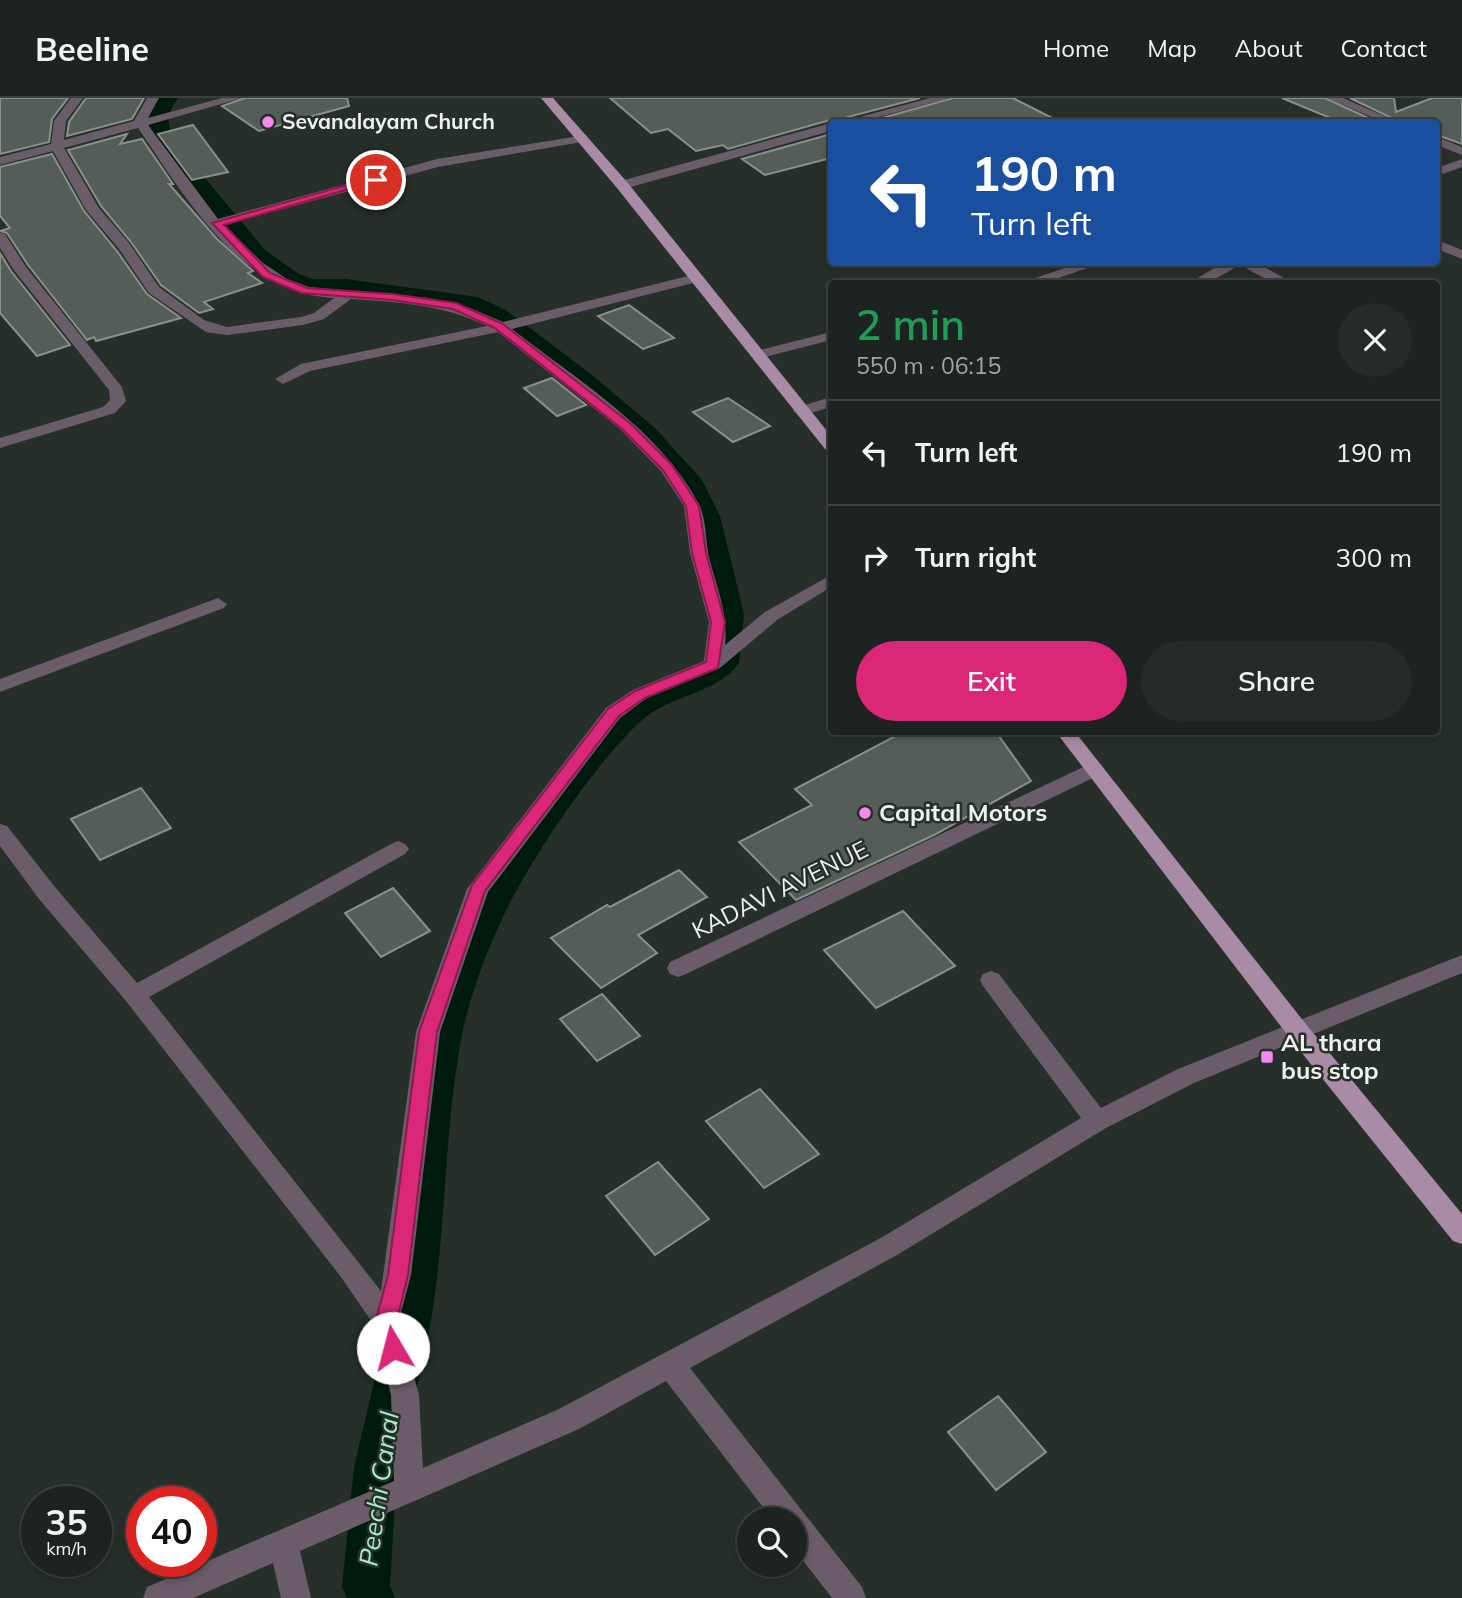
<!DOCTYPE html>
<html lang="en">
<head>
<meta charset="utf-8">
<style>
  :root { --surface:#1d2320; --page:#252b29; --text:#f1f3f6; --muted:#a0a4a5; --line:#3b403e; --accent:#db2777 }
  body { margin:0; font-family:Mulish,sans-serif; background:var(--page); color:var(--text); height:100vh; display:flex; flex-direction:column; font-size:26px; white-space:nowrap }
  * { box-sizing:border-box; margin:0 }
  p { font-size:23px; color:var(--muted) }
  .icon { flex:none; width:38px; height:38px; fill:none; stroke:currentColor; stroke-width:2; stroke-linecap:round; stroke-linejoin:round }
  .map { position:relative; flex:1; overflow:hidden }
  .details { position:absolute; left:828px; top:182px; width:612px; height:455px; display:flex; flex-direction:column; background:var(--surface); border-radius:7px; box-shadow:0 4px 10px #0003,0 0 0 2px var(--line) }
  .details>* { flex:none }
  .guide { position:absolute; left:828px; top:21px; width:612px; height:147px; border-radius:7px; box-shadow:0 4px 10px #0003,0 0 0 2px var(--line); background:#1a4fa0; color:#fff; overflow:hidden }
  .tools { position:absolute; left:737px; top:1409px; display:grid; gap:14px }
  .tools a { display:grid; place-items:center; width:70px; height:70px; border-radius:50%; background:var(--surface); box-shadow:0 4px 10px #0003,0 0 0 2px var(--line); font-size:35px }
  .speed { position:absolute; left:21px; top:1388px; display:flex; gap:14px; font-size:35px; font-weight:700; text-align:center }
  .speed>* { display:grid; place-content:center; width:91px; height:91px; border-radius:50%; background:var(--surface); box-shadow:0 4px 10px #0003,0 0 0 2px var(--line); line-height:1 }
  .speed small { font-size:18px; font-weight:400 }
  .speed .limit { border:10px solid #d22; background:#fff; color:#111 }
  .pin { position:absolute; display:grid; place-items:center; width:60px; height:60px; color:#fff; margin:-30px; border:4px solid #fff; border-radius:50%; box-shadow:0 2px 7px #0007 }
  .me { position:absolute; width:77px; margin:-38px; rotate:352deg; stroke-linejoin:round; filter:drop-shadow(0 0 5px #0008) }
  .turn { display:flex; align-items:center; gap:24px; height:147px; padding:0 28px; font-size:32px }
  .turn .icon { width:91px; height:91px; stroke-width:2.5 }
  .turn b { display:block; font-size:49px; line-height:60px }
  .round { display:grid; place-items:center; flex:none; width:74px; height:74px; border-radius:37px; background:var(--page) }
  .overview { display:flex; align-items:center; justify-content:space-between; height:119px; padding:0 28px }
  h1 { font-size:42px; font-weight:600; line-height:52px; color:#1e9e55 }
  .primary-button { display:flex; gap:14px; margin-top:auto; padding:14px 28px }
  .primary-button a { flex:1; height:80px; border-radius:42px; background:var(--accent); color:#fff; font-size:28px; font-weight:600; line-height:80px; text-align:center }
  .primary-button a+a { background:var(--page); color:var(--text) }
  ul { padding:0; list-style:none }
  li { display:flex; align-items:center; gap:21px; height:105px; padding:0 28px; border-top:2px solid var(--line) }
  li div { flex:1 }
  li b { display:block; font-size:26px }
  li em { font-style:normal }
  header { display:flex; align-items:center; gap:42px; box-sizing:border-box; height:98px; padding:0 35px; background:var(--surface); border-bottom:2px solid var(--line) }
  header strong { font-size:33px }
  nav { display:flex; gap:38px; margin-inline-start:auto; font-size:24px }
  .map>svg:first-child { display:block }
</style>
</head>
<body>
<header>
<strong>Beeline</strong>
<nav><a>Home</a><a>Map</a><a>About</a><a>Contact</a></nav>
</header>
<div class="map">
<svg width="1462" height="1500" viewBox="0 0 1462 1500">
  <rect width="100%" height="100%" fill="#272f2a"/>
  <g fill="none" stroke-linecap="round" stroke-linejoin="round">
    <path fill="#001b0d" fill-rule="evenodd" d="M 159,0 L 178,0 C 164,20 167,27 178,48 L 266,153 L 299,176 L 313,181 L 346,181 L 478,199 L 506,212 L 591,276 L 656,331 L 702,382 L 720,418 L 744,516 L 739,565 C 719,595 669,597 641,623 C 602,659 556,725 529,771 C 501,816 474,881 463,932 C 444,1026 447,1122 432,1216 C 424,1267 409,1316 400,1367 C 393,1406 393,1448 390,1488 L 395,1500 L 347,1500 L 342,1489 L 354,1369 L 390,1216 L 407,1060 L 427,931 L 455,846 L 502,757 L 564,671 L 619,609 L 646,590 L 704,567 L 710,562 L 716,516 L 694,418 L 681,390 L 638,341 L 573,286 L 490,222 L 465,210 L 346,195 L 311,195 L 283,186 L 250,163 L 222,130 L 159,50 L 149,30 L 150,13 Z"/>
  </g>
  <g fill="#545d58" stroke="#87918b" stroke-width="2">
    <polygon points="0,0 68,0 52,21 49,44 0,56"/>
    <polygon points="86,0 144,0 132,21 67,38 69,24"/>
    <polygon points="245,0 347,0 349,8 259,33 222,8"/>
    <polygon points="610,0 920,0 840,21 838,24 830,22 728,51 723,47 696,53 668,31 651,35"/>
    <polygon points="953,0 1013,0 1060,24 868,24"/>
    <polygon points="1282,0 1325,0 1377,24 1340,24"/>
    <polygon points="1350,0 1394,0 1396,14 1432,0 1462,0 1462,46 1437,37 1437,24 1400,24"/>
    <polygon points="193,27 228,74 192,82 158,36"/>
    <polygon points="127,36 120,46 142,41 173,86 169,86 217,141 253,173 248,175 262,185 204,204 213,211 199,215 161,187 131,144 101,108 68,52"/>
    <polygon points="831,36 831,60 765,77 742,61"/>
    <polygon points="52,56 84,113 117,153 147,196 181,220 96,243 94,239 87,242 28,167 7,135 0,133 10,130 0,118 0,69"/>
    <polygon points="0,155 11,173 70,247 37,258 0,215"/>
    <polygon points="629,207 674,240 643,251 598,218"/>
    <polygon points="552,280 586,307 557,318 524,290"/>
    <polygon points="728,300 770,328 733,344 693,314"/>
    <polygon points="903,634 996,634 1031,683 934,737 796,802 739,744 812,707 795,691"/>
    <polygon points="141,690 171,730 100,762 71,721"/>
    <polygon points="679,772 707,799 638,837 657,855 601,890 551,840 607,807 610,809"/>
    <polygon points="393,790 430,833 381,859 345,815"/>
    <polygon points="903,813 955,868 876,910 824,852"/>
    <polygon points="602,896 640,938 597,963 560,921"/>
    <polygon points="760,991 819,1056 764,1090 706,1023"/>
    <polygon points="658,1064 709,1121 655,1157 606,1098"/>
    <polygon points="998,1298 1046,1354 996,1392 948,1334"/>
  </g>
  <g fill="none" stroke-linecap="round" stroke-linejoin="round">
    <g fill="#6b5c6a" fill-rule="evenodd">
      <path d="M 71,0 L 83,0 L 66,23 L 64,42 L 134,23 L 147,0 L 159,0 L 148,20 L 222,0 L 242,0 L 148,27 L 218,121 L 437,61 L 586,37 L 588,40 L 582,44 L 438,69 L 224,127 L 263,165 L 287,181 L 309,189 L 429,200 L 470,210 L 503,224 L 696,176 L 701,177 L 701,183 L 512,231 C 577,282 659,331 699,406 C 707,422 705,446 710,463 C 718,493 728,516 725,547 L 765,514 L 831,477 L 831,489 L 777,522 L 720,570 L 647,600 L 620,620 L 488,794 L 440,934 L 411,1177 L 399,1222 L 419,1297 L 423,1370 L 559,1311 L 879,1141 L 1081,1020 L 983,888 L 980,882 L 983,876 L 991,873 L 999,876 L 1101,1010 L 1178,971 L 1462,857 L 1462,875 L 1194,985 L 1106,1030 L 897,1157 L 690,1270 L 862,1489 L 866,1500 L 832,1500 L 794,1451 L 794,1421 L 772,1421 L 666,1283 L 579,1331 L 300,1453 L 311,1500 L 281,1500 L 273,1465 L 193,1500 L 143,1500 L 147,1489 L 394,1383 L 391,1297 L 374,1227 L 341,1179 L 126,903 L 39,801 L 0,748 L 0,726 L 7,728 L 55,789 L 137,885 L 391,746 L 398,743 L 405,746 L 409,751 L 405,756 L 149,899 L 381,1193 L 416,934 L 467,791 L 606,610 L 633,592 L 704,563 L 709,524 L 690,455 L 684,408 L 661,373 L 619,330 L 498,234 L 310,273 L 283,286 L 275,281 L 301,266 L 487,228 C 445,207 398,204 351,201 L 324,221 L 303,227 L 227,237 L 206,234 L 149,195 L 119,151 L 86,112 L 53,53 L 0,67 L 0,59 L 51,46 L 54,23 ZM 138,30 C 186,100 240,195 334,200 L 314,215 L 301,219 L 227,229 L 204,222 L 159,189 L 129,145 L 99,110 L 64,50 Z"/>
      <polygon points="930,0 950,0 860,24 841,24"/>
      <polygon points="1327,0 1343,0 1398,24 1383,24"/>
      <polygon points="1291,20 1297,24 1284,24 1286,21"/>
      <polygon points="831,25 831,33 627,90 617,90 616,87 617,84"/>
      <polygon points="1437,39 1462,49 1462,57 1437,47"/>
      <polygon points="1462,61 1462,69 1437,78 1437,70"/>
      <polygon points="0,135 5,136 26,169 122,289 126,303 115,315 0,350 0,340 103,309 110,302 109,292 13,171 0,150"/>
      <polygon points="1437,142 1462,152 1462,161 1437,151"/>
      <polygon points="1082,164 1105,164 1041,186 1018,186"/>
      <polygon points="1224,164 1256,164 1294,186 1275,186 1240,167 1206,186 1188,186"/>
      <polygon points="831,234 831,242 757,261 750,257 752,254"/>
      <polygon points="831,299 831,309 801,318 793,313 795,310"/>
      <polygon points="218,500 227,506 224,510 0,594 0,581"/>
      <polygon points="1094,664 1101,666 1104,671 1101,676 686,876 678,879 670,876 667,870 670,864"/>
    </g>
    <g fill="#aa8ba6" fill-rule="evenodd">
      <polygon points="541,0 553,0 627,84 831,338 831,353 825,351 617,90"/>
      <polygon points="1056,634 1075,634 1305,925 1462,1116 1462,1146 1453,1143 1289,939"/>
    </g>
  </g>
  <polygon fill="#db2777" stroke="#8e194d" stroke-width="2" points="372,80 380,82 224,127 270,175 307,190 392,196 456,205 503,226 630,325 672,367 699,408 706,455 725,524 718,570 645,600 619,618 485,793 437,934 408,1177 397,1222 403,1250 400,1257 393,1260 385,1257 376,1222 388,1177 419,934 472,787 608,611 635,593 706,564 711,524 692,455 686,408 663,372 621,330 495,230 453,211 392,202 301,195 263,179 212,125"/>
  <g fill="#f589ee" stroke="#272f2a" stroke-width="2.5">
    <circle cx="268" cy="24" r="7"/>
    <circle cx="865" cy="715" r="7"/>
    <rect x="1260" y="952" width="14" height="14" rx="3.5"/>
  </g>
  <g text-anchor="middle" stroke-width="5" stroke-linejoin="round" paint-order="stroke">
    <g font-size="21" font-weight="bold" fill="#edf2ef" stroke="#272f2a" text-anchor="start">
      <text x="282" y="31">Sevanalayam Church</text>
    </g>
    <g font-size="24" font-weight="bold" fill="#edf2ef" stroke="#272f2a" text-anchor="start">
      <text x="879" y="723">Capital Motors</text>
      <text x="1281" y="953">AL thara<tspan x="1281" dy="28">bus stop</tspan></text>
    </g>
    <g font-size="24" fill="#edf2ef" stroke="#272f2a">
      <text transform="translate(780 792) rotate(-26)" y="8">KADAVI AVENUE</text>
    </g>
    <g font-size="26" font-style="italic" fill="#a4eec7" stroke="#272f2a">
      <text transform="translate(379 1391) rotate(-82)" y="9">Peechi Canal</text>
    </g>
  </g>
</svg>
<div class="tools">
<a><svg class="icon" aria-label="search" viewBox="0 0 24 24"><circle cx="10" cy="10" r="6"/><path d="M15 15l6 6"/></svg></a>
</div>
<div class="speed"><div>35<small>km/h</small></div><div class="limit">40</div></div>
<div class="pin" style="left:376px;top:82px;background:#d93025"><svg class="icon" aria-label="arrive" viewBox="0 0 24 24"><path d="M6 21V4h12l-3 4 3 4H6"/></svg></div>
<svg class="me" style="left:393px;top:1250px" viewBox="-20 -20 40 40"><circle r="19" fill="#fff"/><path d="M0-13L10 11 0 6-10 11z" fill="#db2777"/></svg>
<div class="guide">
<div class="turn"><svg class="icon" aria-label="left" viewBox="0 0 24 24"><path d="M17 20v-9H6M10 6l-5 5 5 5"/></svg><div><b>190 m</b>Turn left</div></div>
</div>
<section class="details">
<div class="overview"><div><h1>2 min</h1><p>550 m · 06:15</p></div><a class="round"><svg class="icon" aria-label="close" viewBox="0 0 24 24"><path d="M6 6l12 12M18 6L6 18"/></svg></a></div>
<ul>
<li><svg class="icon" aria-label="left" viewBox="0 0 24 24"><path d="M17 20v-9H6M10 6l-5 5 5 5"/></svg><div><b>Turn left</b></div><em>190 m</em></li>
<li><svg class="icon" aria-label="right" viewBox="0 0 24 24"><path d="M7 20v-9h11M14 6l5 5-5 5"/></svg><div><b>Turn right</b></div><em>300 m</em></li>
</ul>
<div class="primary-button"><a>Exit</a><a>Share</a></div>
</section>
</div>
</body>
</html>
